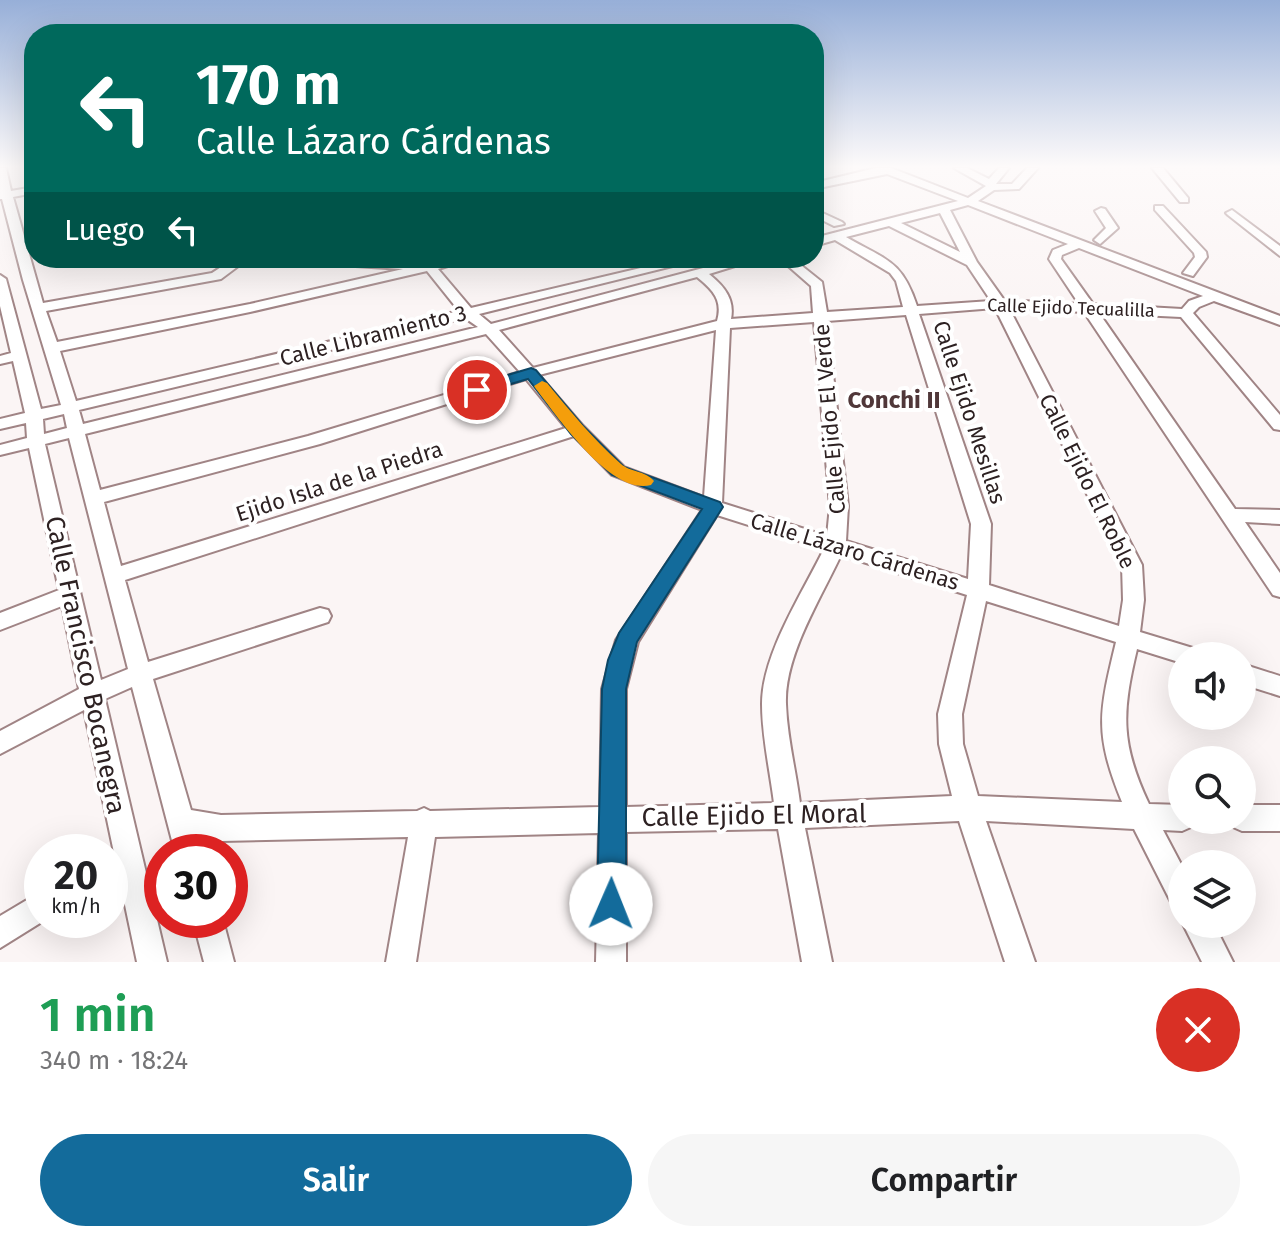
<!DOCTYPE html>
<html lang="es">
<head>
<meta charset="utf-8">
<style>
  :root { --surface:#fff; --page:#f6f6f6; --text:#202124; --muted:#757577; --accent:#136b9b }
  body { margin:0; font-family:"Fira Sans",sans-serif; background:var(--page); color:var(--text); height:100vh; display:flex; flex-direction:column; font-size:30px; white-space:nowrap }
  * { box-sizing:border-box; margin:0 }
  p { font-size:26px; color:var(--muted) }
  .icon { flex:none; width:44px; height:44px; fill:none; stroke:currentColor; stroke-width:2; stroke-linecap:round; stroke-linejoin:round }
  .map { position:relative; height:962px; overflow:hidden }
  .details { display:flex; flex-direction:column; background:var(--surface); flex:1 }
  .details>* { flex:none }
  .hud { position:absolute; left:24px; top:24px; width:800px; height:244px; border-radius:32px; box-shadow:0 8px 32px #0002; background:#00695c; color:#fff; overflow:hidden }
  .buttons { position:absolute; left:1168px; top:642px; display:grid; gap:16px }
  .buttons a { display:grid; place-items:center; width:88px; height:88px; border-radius:50%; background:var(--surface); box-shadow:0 8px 32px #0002; font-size:40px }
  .speed { position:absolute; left:24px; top:834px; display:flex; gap:16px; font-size:40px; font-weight:700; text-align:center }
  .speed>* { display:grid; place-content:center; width:104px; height:104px; border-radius:50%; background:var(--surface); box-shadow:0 8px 32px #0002; line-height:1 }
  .speed small { font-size:20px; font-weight:400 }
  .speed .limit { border:12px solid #d22; background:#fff; color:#111 }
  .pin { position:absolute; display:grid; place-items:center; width:68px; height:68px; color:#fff; margin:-34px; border:4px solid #fff; border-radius:50%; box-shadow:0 2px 8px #0007 }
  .me { position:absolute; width:88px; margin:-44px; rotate:1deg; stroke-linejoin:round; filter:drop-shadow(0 0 6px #0008) }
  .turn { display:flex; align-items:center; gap:28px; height:168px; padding:0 40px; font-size:36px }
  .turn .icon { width:104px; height:104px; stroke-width:2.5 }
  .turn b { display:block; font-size:56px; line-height:68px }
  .then { display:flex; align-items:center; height:76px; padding:0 40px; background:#0003; gap:16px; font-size:30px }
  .round { display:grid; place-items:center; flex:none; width:84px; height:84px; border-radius:42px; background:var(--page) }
  .overview { display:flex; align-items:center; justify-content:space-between; height:136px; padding:0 40px }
  h1 { font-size:48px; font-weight:600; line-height:60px; color:#1e9e55 }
  .primary-button { display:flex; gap:16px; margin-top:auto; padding:16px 40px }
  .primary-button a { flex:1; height:92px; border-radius:48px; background:var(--accent); color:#fff; font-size:32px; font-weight:600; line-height:92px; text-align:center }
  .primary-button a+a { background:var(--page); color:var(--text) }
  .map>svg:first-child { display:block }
</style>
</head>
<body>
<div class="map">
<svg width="1280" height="962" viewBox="0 0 1280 962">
  <rect width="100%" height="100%" fill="#fbf5f5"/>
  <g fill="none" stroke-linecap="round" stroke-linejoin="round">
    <g stroke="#a08485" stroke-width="4">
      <g id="minor">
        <path d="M 0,168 L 6,168 L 11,191 L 34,187 L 34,193 L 13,197 L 43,303 L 212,273 L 235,258 L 249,258 L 221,279 L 46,311 L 57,342 L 250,304 L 403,269 L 292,262 L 286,258 C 332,258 378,262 424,263 C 441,263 457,258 474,258 L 438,269 L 471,308 L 683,258 L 705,258 L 479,314 L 491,324 L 741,258 L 761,258 L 709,274 C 724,286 735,299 731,319 L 813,313 L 811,286 L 779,258 L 792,258 L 822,282 L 827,312 L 903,307 L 896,281 L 890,273 L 835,240 L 814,246 L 814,238 L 958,201 L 887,174 L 814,189 L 814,183 L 876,168 L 891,168 L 968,198 L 986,186 L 954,168 L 967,168 L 989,179 L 999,168 L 1009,168 L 996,184 L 1012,184 L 1027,168 L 1038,168 L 1019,189 L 994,190 L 978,201 L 1280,316 L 1280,325 L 1214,301 L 1199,307 L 1193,313 L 1280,415 L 1280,430 L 1274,429 L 1181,317 L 1099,313 L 1235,509 L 1280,510 L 1280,524 L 1245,522 L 1280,573 L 1280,597 L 1273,595 L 1084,312 L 1009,308 L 1142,565 L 1144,600 L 1140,632 L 1196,649 L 1199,656 L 1182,656 L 1182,663 L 1137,649 C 1122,712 1120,743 1149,804 L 1182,805 L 1182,820 L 1194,820 L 1191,827 L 1182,831 L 1163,830 L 1182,866 L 1182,908 L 1172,904 L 1134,829 L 986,821 L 1035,962 L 1005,962 L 959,821 L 805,828 L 832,962 L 802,962 L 778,829 L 626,832 L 626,962 L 596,962 L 599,833 L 435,837 L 416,962 L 386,962 L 408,837 L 221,841 L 199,838 L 203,852 L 175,852 L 132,687 L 105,699 L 167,962 L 137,962 L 84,710 L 0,754 L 0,731 L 79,689 L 62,606 L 0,630 L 0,613 L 59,590 L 29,448 L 0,455 L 0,445 L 27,438 L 26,423 L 0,429 L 0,419 L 25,413 L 13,361 L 0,364 L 0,356 L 11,353 L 0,306 L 0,275 L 6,279 L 41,409 L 61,405 L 23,280 L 2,199 L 0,199 ZM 968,205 L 1068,244 L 1053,250 L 1049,259 L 1079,304 L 1004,300 L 977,262 L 950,210 ZM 940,213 L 960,252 L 901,223 ZM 889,226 L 967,265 L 991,301 L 917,306 C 902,260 886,260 846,237 ZM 1079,248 L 1203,296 L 1189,301 L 1182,309 L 1093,304 L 1061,259 L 1062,255 ZM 427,271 L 459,311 L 76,401 L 60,351 L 250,312 ZM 697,277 C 713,290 723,300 717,321 L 533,368 L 499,330 ZM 995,308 L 1122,565 L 1123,600 L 1119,626 L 989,585 L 991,524 L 919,314 ZM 906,315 L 971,524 L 968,579 L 846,541 L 848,506 L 827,321 ZM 465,318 L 478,327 L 83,424 L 79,410 ZM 814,322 L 830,506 L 827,536 L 722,503 L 730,328 ZM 716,330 L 704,497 L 624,467 L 583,426 L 539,375 ZM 486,334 L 520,372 L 308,436 L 100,490 L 85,434 ZM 526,379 L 566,428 L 121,566 L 104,502 L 320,444 ZM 64,414 L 67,428 L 44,434 L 43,419 ZM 574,436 L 612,475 L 702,510 L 616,640 L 602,689 L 600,807 L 430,811 L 424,808 L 417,811 L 221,815 L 191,810 L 153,679 L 328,622 L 331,616 L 328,610 L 320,608 L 148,662 L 125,580 ZM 69,438 L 128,669 L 101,680 L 45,444 ZM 717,515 L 824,549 C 802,594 762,654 762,704 C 762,737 770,771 774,803 L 626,807 L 626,689 L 638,642 ZM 841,555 L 967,595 L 938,714 L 939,744 L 952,796 L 800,803 C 796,771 787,737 786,704 C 784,656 821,598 841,555 ZM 986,601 L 1116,642 C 1099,713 1094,733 1122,802 L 978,796 L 963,744 L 962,714 Z"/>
        <polygon points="1152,168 1163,168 1188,198 1188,202 1180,202"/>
        <polygon points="1155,206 1163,206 1206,252 1207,257 1193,276 1183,273 1195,257 1194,253 1155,210"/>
        <polygon points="1101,208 1105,209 1118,228 1100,244 1094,240 1106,228 1095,211"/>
        <polygon points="814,209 842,222 844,224 834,226 814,216"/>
        <polygon points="1232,210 1280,246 1280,256 1228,215 1226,213"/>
        <polygon points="91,258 104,258 95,265 89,261"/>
        <polygon points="1242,664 1280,676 1280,696 1242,684"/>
        <polygon points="1242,805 1280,805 1280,831 1242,831 1233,827 1230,820 1242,820"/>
        <polygon points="42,891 42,920 45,920 0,948 0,916"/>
        <polygon points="193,920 223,920 234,962 204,962"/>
        <polygon points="1183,924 1214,924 1233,962 1202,962"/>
      </g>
    </g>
    <use href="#minor" fill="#fff" fill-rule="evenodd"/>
  </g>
  <linearGradient id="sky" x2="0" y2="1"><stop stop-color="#97afd8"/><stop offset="0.55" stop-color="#fdfafa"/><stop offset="1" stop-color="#fdfafa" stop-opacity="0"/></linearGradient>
  <rect width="1280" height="303" fill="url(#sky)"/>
  <polygon fill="#136b9b" stroke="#0c4665" stroke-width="2" points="531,368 536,370 583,426 624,467 720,502 723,507 637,642 626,689 626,904 621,915 611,919 601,915 597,904 602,689 608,660 619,633 702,509 612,475 571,434 528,379 477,394 469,390 471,386"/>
  <path fill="#f59e0b" d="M 542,381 L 547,383 C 570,411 593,439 621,464 C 630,472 646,471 654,481 L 651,485 C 611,496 558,417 536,389 L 534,386 Z"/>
  <g text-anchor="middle" stroke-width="8" stroke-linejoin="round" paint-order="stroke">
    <g font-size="18" fill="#2d2122" stroke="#fff">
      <text transform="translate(1071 308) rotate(2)" y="6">Calle Ejido Tecualilla</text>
    </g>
    <g font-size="22" fill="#2d2122" stroke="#fff">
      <text transform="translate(373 335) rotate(-14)" y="8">Calle Libramiento 3</text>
      <text transform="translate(970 412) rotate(72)" y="8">Calle Ejido Mesillas</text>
      <text transform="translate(829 419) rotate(-95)" y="8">Calle Ejido El Verde</text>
      <text transform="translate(339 481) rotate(-18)" y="8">Ejido Isla de la Piedra</text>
      <text transform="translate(1088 481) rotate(64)" y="8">Calle Ejido El Roble</text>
      <text transform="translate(855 551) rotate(17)" y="8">Calle Lázaro Cárdenas</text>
    </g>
    <g font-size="24" font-weight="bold" fill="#503739" stroke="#fff">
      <text x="894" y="408">Conchi II</text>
    </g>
    <g font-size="26" fill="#2d2122" stroke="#fff">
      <text transform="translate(86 665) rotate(78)" y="9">Calle Francisco Bocanegra</text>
      <text transform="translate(754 815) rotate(-1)" y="9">Calle Ejido El Moral</text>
    </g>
  </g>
</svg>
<div class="buttons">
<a><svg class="icon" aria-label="sound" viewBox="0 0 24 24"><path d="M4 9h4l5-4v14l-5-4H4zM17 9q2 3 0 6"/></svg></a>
<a><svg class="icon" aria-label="search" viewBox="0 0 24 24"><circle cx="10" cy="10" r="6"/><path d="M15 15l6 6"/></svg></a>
<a><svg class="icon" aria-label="layers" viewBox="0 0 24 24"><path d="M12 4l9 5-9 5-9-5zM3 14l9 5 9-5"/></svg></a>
</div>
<div class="speed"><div>20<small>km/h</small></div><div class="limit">30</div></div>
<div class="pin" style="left:477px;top:390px;background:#d93025"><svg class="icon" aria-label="arrive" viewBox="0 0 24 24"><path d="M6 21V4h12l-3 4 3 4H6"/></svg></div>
<svg class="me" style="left:611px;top:904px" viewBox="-20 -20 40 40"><circle r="19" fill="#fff"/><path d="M0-13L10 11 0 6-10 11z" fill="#136b9b"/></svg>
<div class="hud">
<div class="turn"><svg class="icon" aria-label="left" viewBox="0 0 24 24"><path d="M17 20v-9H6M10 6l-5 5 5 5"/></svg><div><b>170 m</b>Calle Lázaro Cárdenas</div></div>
<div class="then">Luego<svg class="icon" aria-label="left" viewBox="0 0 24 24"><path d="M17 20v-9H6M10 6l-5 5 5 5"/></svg></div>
</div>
</div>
<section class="details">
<div class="overview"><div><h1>1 min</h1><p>340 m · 18:24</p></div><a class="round" style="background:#d93025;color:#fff"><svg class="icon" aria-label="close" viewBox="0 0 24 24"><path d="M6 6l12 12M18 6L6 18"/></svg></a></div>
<div class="primary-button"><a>Salir</a><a>Compartir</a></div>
</section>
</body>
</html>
